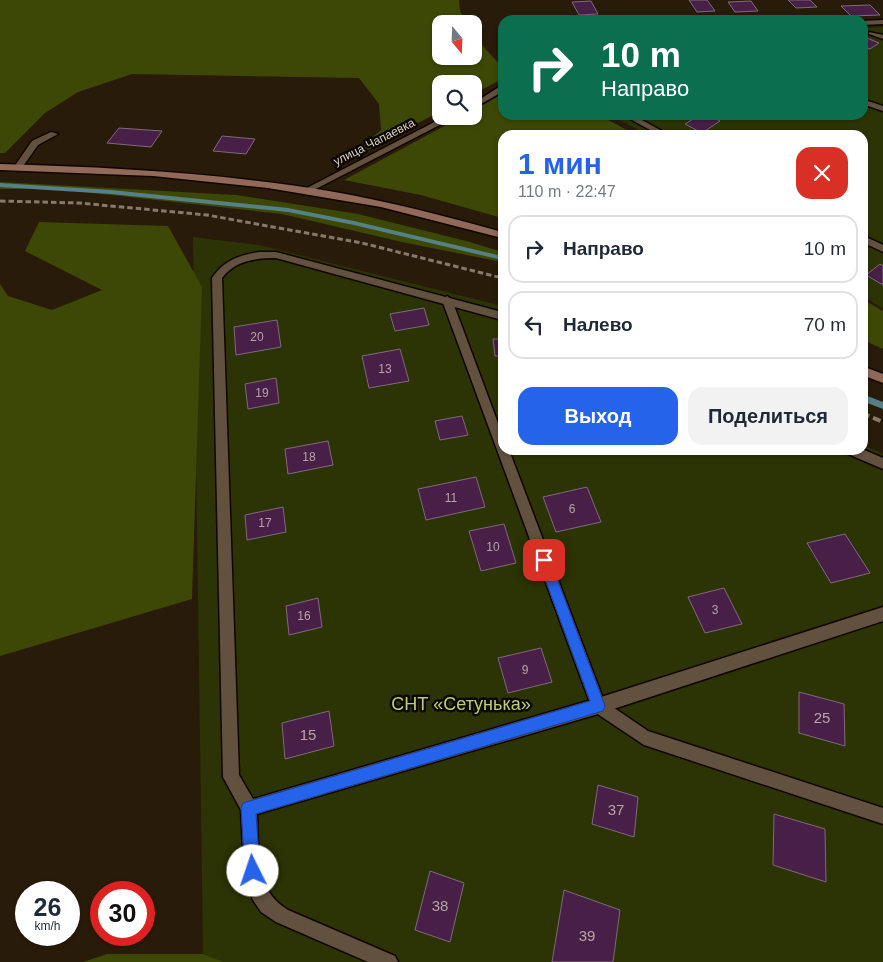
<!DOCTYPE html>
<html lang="ru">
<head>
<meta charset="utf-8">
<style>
  :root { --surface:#fff; --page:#f2f2f3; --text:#1f2937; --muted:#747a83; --line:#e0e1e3; --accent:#2563eb }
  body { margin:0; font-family:Helvetica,sans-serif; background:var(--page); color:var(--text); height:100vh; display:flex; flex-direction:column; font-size:19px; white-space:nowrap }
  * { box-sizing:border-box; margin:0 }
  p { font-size:16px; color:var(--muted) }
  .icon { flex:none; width:28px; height:28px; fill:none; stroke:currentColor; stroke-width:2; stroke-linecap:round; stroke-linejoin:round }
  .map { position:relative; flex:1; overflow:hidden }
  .details { position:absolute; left:498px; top:130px; width:370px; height:325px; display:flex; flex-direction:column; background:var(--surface); border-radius:15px; box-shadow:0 1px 4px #0004 }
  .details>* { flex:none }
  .hud { position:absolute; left:498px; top:15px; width:370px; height:105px; border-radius:15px; box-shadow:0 1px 4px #0004; background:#0b6e4f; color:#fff; overflow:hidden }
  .needle { width:32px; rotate:161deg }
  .buttons { position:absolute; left:432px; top:15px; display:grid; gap:10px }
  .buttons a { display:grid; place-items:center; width:50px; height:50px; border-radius:10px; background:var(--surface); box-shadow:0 1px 4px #0004; font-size:25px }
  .speed { position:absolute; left:15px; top:881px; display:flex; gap:10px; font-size:25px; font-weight:700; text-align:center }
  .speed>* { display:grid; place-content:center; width:65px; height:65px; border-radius:50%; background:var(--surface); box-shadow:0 1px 4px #0004; line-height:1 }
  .speed small { font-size:12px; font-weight:400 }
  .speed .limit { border:8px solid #d22; background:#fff; color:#111 }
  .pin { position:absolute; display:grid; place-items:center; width:42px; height:42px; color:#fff; margin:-21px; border-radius:10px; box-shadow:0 2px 8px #0006 }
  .me { position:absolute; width:55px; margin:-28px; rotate:356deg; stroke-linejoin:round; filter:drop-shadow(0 0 4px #0008) }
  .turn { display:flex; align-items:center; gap:18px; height:105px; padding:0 20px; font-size:22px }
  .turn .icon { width:65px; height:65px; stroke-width:2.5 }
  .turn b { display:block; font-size:35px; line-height:42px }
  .round { display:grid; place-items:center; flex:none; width:52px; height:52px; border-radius:15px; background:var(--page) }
  .summary { display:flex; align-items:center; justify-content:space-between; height:85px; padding:0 20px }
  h1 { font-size:30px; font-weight:700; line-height:38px; color:var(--accent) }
  .cta { display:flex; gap:10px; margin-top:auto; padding:10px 20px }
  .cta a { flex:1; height:58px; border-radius:15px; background:var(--accent); color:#fff; font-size:20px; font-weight:700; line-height:58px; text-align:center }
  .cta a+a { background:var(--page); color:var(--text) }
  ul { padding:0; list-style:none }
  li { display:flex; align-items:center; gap:15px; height:68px; margin:0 10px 8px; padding:0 10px; border:2px solid var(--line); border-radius:15px }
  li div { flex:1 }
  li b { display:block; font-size:19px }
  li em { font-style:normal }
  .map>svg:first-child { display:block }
</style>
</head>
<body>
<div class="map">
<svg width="883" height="962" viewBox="0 0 883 962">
  <rect width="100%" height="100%" fill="#291b09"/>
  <g fill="#2c3405">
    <polygon points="883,27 883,309 863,296 862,135 648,135 610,115 862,115 863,28"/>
    <polygon points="193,237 259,245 502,306 502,450 862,450 863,445 883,454 883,962 224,962 203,954"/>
  </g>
  <g fill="#3d4806">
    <polygon points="0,0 459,0 460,11 468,24 441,24 441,56 474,56 474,33 482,45 502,67 502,79 474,94 474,84 441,84 441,111 338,165 381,130 379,104 359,78 132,74 78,92 45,113 5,153 0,153"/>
    <polygon points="502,94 502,115 599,115 636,135 502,135 502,218 421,195 344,180 463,116 474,116 474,110"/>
    <polygon points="0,182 236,195 358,214 470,242 502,252 502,262 402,242 282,214 57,189 0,189"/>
    <polygon points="39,222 168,226 202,287 192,599 0,656 0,284 8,296 52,310 102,290 25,251"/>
    <polygon points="862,299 883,311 883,349 863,340"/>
    <polygon points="107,954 203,954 224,962 83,962"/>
  </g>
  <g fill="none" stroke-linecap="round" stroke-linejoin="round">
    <g fill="#548086" fill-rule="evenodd">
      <polygon points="0,183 111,190 288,208 354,221 502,256 502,260 354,225 288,212 111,194 0,187"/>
      <polygon points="862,394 883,402 883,409 862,401"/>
    </g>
  </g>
  <g fill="#481f47" stroke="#7e6a7c">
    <polygon points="689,0 707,0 715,11 697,12"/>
    <polygon points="788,0 810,0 817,7 796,8"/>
    <polygon points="591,1 598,14 579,15 572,2"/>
    <polygon points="751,1 758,11 735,12 728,2"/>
    <polygon points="870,5 880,15 851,16 841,6"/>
    <polygon points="867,38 879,43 870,49 862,47 862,42"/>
    <polygon points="700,115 709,115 720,121 702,133 685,124"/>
    <polygon points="119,128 162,131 151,147 107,143"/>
    <polygon points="222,136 255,139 246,154 213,151"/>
    <polygon points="880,264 883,266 883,285 866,275"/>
    <polygon points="424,308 429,325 395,331 390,314"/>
    <polygon points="277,320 281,347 236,355 234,327"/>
    <polygon points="493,339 502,339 502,356 495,356"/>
    <polygon points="400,349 409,381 369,388 362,356"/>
    <polygon points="276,378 279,403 248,409 245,384"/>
    <polygon points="462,416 468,435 440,440 435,421"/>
    <polygon points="328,441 333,465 288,474 285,449"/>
    <polygon points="476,477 485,507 426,520 418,489"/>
    <polygon points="587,487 601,522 556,532 543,497"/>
    <polygon points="283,507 286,532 247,540 245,515"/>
    <polygon points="504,524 516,563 481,571 469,531"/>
    <polygon points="845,534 870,573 831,583 807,543"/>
    <polygon points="724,588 742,624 705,633 688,597"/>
    <polygon points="318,598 322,627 289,635 286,606"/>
    <polygon points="541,648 552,682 508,693 498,658"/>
    <polygon points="799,692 844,704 845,746 799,733"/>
    <polygon points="329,711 334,746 285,759 282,723"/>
    <polygon points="598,785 638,797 634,837 592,824"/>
    <polygon points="774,814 825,829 826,882 773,865"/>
    <polygon points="430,871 464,883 450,942 415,930"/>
    <polygon points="564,890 620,910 613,962 552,962"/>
  </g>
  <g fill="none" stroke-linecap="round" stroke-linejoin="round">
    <g stroke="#110500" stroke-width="3">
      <g id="lane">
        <polygon points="869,32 883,35 883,39 869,34"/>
        <polygon points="862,99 883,106 883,111 862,104"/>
        <polygon points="623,115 633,115 669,135 659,135"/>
        <polygon points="51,132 58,134 38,145 21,169 15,169 14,167 32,141"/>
        <polygon points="862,235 883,245 883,252 862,242"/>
        <polygon points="447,296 452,300 502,434 502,450 509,450 604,701 648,731 883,808 883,824 644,745 593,711 442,300"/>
      </g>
    </g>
    <g stroke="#110500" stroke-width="3">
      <g id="street">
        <polygon points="883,20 883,24 862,25 862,21"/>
        <polygon points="499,87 502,87 502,92 474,108 474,103"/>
        <polygon points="446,116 457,116 310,192 304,192 303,190"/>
        <path d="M 259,252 L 276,252 L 502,312 L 502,320 L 276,258 C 255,258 235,261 222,278 L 239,775 L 253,799 L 598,698 L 883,607 L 883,621 L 598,714 L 257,814 C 259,850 253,889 288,910 L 395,956 L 398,962 L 368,962 L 276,922 L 261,912 L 253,900 L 244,871 L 241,810 L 223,777 L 212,278 C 223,261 239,255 259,252 Z"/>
        <polygon points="862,449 883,458 883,469 848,454 846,450"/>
      </g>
    </g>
    <g stroke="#110500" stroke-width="3">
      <g id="secondary">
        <path d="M 0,164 C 110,167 220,173 329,191 C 388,201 445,216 502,232 L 502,238 L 381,207 L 268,188 L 153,176 L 0,170 Z"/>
        <polygon points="862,366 883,374 883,383 862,375"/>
      </g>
    </g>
    <use href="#lane" fill="#62513e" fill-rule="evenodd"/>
    <use href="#street" fill="#62513e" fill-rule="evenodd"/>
    <use href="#secondary" fill="#906959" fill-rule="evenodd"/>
    <polyline stroke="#867a6c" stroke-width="3" stroke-dasharray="5.5 3" stroke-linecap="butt" points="0,201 79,203 207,215 362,243 502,278"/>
    <polyline stroke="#867a6c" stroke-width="4" stroke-dasharray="8 4" stroke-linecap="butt" points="862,413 883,422"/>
  </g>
  <polygon fill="#2563eb" stroke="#184099" points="544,554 548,556 550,560 605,706 603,711 256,814 260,871 258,876 253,879 247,876 245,871 241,808 243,803 590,701 538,560 539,556"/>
  <g text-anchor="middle" stroke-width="5" stroke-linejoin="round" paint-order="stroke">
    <g font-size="12" fill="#dbd1c6" stroke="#0d0702">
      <text transform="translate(374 142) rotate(-27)" y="4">улица Чапаевка</text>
    </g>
    <g font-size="12" fill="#b6a4a6">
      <text x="257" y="341">20</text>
      <text x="385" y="373">13</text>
      <text x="262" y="397">19</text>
      <text x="309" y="461">18</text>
      <text x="451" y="502">11</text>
      <text x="572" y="513">6</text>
      <text x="265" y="527">17</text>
      <text x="493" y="551">10</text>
      <text x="715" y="614">3</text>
      <text x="304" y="620">16</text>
      <text x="525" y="674">9</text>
    </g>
    <g font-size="15" fill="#b6a4a6">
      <text x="822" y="723">25</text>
      <text x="308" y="740">15</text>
      <text x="616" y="815">37</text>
      <text x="440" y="911">38</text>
      <text x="587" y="941">39</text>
    </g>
    <g font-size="18" fill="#bbcf77" stroke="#0d0702">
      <text x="461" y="710">СНТ «Сетунька»</text>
    </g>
  </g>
</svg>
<div class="buttons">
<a><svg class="needle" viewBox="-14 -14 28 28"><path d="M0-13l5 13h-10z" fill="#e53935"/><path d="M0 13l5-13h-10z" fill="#747a83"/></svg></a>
<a><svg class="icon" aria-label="search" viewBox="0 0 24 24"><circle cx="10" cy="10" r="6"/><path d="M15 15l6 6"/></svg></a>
</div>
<div class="speed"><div>26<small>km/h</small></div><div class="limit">30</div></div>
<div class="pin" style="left:544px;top:560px;background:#d93025"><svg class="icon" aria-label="arrive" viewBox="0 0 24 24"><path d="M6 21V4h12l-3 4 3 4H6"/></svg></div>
<svg class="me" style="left:253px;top:871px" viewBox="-20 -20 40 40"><circle r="19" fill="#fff"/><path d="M0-13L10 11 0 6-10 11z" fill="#2563eb"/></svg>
<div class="hud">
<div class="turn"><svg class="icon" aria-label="right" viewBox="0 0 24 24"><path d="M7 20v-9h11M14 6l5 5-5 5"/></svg><div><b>10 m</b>Направо</div></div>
</div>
<section class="details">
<div class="summary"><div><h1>1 мин</h1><p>110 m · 22:47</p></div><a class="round" style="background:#d93025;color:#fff"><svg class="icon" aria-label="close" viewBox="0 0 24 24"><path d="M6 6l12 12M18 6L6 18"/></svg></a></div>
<ul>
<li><svg class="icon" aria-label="right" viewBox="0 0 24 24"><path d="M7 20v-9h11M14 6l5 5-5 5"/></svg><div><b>Направо</b></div><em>10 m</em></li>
<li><svg class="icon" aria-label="left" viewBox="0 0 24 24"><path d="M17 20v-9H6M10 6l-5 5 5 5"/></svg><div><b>Налево</b></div><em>70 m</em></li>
</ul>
<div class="cta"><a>Выход</a><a>Поделиться</a></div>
</section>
</div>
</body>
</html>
